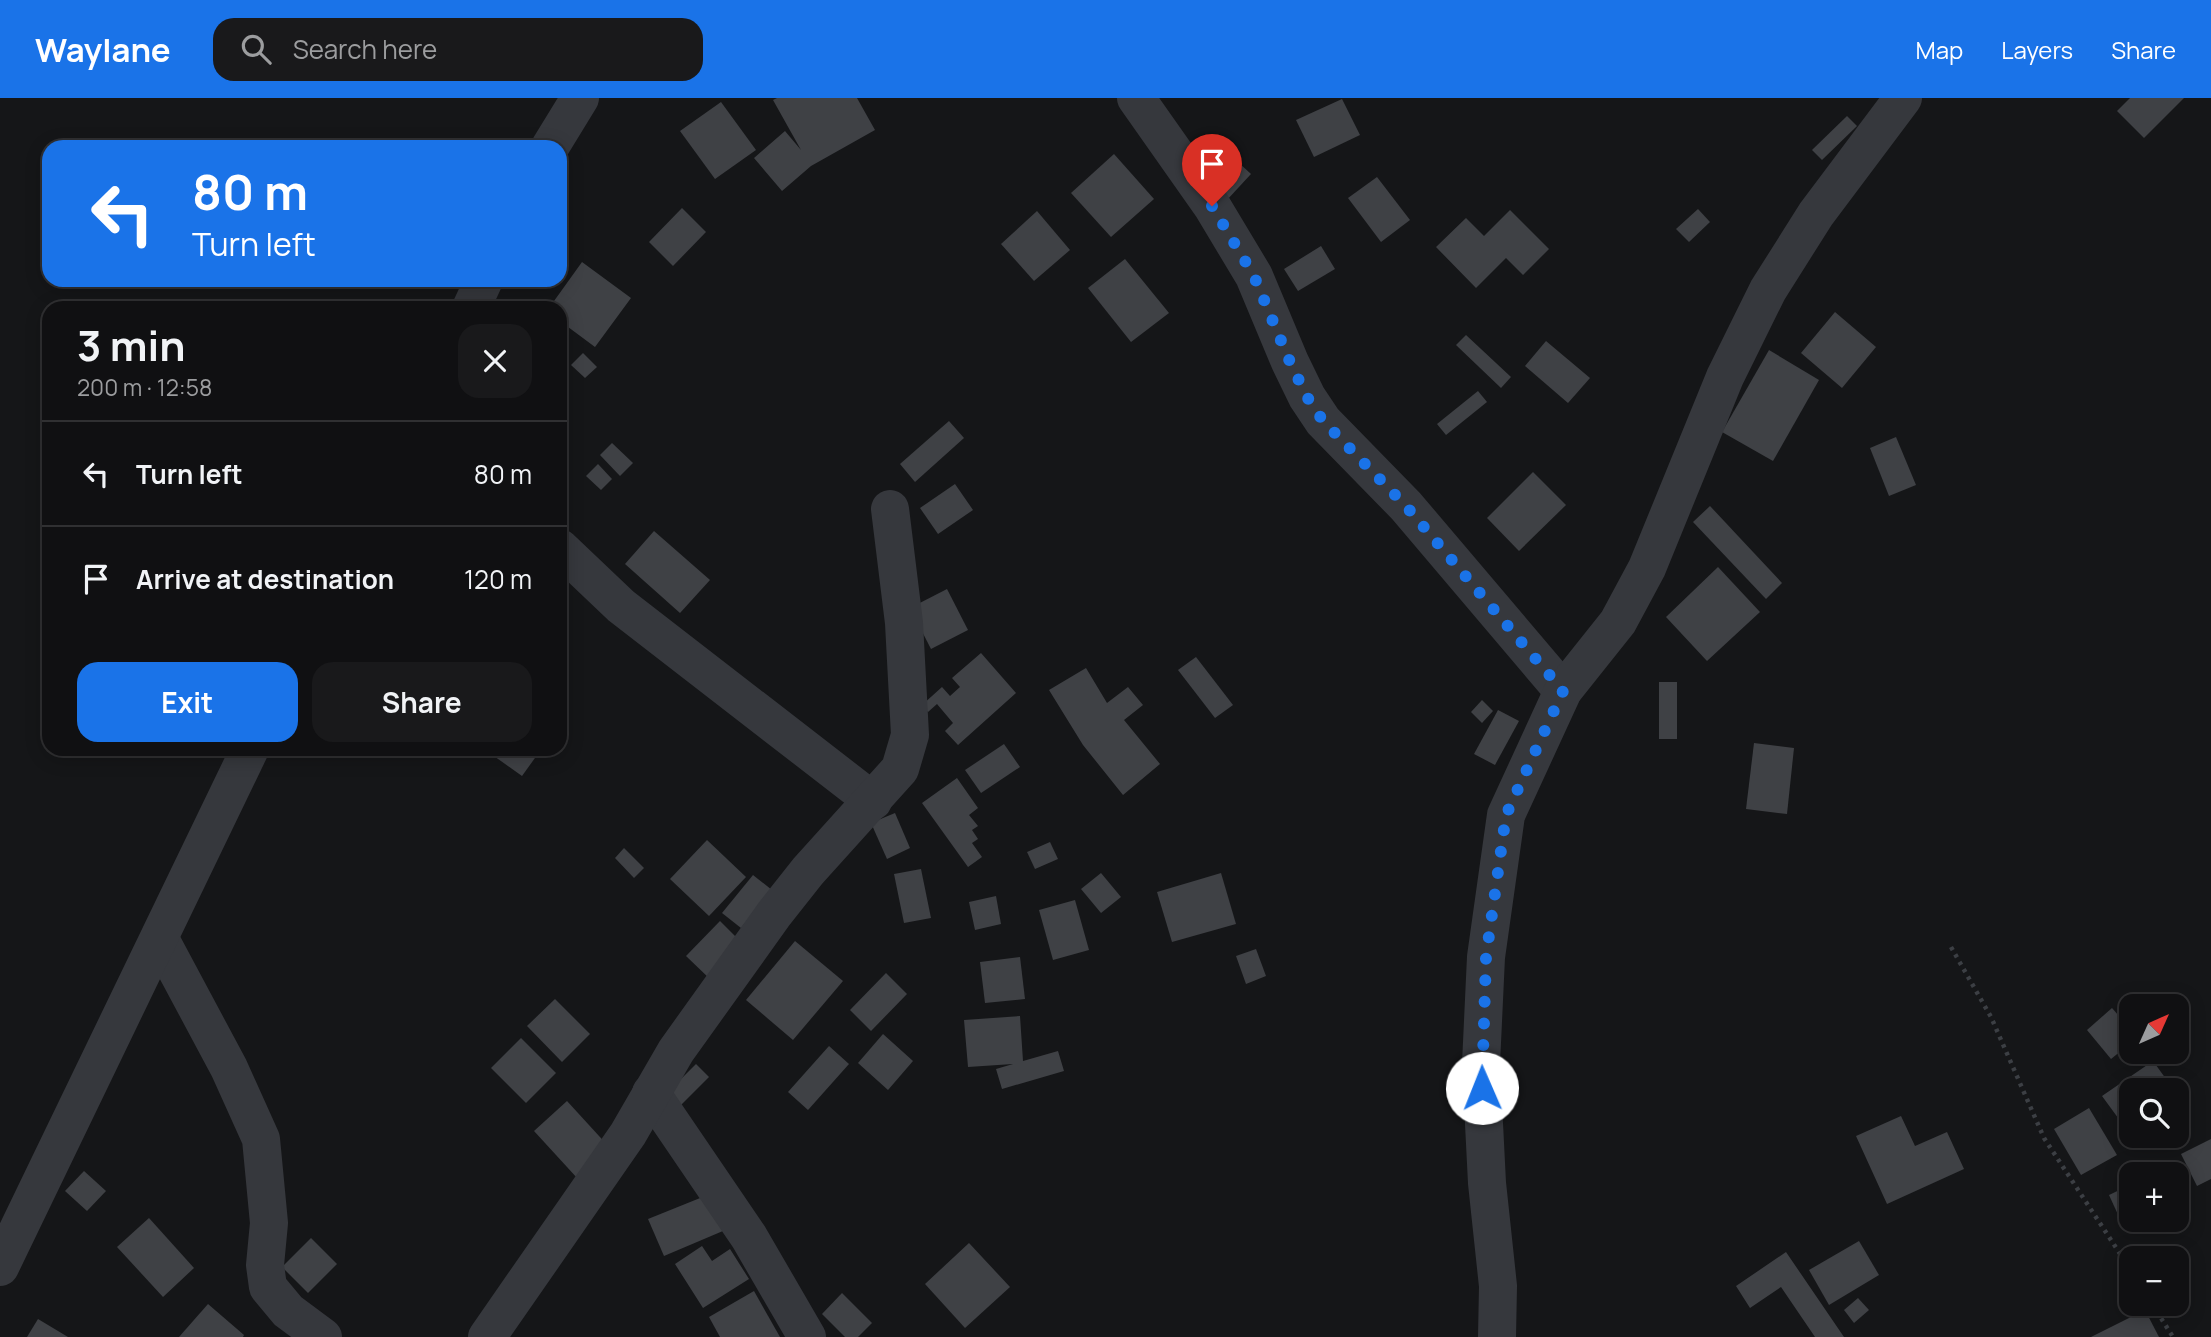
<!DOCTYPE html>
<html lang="en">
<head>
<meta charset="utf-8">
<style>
  :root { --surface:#101012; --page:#19191b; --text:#f1f3f6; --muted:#9c9d9f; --line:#303032; --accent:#1a73e8 }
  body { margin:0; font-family:Manrope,sans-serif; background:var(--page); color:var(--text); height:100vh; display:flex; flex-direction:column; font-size:26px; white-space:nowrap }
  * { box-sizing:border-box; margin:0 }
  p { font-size:23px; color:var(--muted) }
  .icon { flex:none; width:38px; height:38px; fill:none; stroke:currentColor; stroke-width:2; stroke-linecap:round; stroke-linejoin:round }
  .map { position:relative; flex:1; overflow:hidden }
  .details { position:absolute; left:42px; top:203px; width:525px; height:455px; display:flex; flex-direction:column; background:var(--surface); border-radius:21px; box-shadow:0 4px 18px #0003,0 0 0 2px var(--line) }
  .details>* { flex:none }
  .top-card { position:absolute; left:42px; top:42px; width:525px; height:147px; border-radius:21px; box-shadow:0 4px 18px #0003,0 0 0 2px var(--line); background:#1a73e8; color:#fff; overflow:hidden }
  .needle { width:46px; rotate:45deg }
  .tools { position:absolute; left:2119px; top:896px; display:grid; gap:14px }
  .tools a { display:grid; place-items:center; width:70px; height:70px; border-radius:14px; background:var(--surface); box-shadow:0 4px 18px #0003,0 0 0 2px var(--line); font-size:35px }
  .pin { position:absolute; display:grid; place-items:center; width:60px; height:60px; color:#fff; margin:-72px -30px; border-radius:50% 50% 50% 0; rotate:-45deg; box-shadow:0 0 7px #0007 }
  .pin .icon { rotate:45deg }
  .me { position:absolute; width:77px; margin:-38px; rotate:359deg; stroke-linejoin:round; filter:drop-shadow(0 0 5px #0008) }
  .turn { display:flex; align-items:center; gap:24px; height:147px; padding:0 35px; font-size:32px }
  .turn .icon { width:91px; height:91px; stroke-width:2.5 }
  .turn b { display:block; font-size:49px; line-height:60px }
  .round { display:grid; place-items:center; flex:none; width:74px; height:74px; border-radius:21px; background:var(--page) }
  .head { display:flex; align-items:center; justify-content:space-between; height:119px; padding:0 35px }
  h1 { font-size:42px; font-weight:700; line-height:52px }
  .button { display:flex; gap:14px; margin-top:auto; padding:14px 35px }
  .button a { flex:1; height:80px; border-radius:21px; background:var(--accent); color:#fff; font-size:28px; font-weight:700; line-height:80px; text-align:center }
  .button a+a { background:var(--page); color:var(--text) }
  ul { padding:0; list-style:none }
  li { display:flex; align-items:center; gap:21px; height:105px; padding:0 35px; border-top:2px solid var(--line) }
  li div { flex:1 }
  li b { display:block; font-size:26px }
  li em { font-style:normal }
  header { display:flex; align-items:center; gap:42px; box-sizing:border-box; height:98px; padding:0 35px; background:var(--accent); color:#fff }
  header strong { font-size:33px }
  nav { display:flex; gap:38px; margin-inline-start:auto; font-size:24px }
  .search { width:490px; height:63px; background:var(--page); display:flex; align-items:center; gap:18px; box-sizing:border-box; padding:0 24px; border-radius:21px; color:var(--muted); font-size:26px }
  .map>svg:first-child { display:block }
</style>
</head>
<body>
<header>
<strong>Waylane</strong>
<div class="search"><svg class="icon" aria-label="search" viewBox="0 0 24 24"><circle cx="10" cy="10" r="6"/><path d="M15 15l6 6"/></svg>Search here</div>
<nav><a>Map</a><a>Layers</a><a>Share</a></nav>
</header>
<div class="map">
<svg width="2211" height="1239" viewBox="0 0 2211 1239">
  <rect width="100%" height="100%" fill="#151618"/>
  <g fill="#3f4145">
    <polygon points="777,0 857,0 875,32 811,68 782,93 754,60 785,33 801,52 773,2"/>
    <polygon points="2130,0 2184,0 2144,40 2117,13"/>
    <polygon points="1342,1 1360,37 1314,59 1296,22"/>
    <polygon points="721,4 756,52 715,81 680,33"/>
    <polygon points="1847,18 1857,28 1822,62 1812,52"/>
    <polygon points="1227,54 1251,76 1226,103 1202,82"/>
    <polygon points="1114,56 1154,101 1111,139 1071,95"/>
    <polygon points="1377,79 1410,122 1381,144 1348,100"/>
    <polygon points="682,110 706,134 673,168 649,144"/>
    <polygon points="1698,111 1710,124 1689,144 1676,131"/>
    <polygon points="1510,112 1549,151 1523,177 1506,160 1476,190 1436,149 1466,120 1484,138"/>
    <polygon points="1037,113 1070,152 1034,183 1001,146"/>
    <polygon points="1321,148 1335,171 1298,193 1284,171"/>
    <polygon points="1125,161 1169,215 1131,244 1088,190"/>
    <polygon points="582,164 631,200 595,249 560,223 560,210 549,210"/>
    <polygon points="1835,214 1876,249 1842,290 1801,255"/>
    <polygon points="1466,237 1511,279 1501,290 1456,247"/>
    <polygon points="1546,243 1590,280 1568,305 1525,268"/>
    <polygon points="1769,252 1819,282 1773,363 1722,334"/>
    <polygon points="583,255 597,269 585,280 571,267"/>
    <polygon points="1478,293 1487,304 1446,337 1437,326"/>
    <polygon points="949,323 964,340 915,384 900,366"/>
    <polygon points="1896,339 1916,387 1889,398 1870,350"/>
    <polygon points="612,345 633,365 620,378 600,357"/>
    <polygon points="598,366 612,381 601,392 586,378"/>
    <polygon points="1533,374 1566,407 1519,453 1487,420"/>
    <polygon points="955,386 973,412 938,436 920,410"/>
    <polygon points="1710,408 1782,485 1766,501 1693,424"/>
    <polygon points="654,433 710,482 680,515 625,466"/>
    <polygon points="1718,469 1760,514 1707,563 1666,519"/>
    <polygon points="947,491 968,532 931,551 910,510"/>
    <polygon points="981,555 1016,595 958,647 945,633 953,625 937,606 928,614 922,607 942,589 950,598 960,589 952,580"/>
    <polygon points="1196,559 1233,607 1215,620 1178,572"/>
    <polygon points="1086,570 1107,605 1128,589 1143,607 1124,622 1160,666 1123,697 1083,647 1049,592"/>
    <rect x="1659" y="584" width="18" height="57"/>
    <polygon points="1482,602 1493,613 1482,625 1471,614"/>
    <polygon points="1498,612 1519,623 1495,667 1474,656"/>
    <polygon points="1754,645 1794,650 1787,716 1746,711"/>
    <polygon points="1004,646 1020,669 981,695 965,672"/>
    <polygon points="484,651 537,651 540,653 522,678"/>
    <polygon points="957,680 978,710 969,717 978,728 972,732 978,741 972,745 982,759 968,769 922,705"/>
    <polygon points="895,715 910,750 887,761 871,725"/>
    <polygon points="707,742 746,779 709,818 670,781"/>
    <polygon points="1050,744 1058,761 1035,771 1027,754"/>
    <polygon points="624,750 644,770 634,780 615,760"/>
    <polygon points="921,771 931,820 904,825 894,776"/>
    <polygon points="1101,775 1121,799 1101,815 1081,791"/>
    <polygon points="1221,775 1236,826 1172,844 1157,794"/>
    <polygon points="753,777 772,792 741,830 722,815"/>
    <polygon points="996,798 1001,826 975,832 969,804"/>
    <polygon points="1075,802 1089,852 1053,862 1039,812"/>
    <polygon points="720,823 745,848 711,882 686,858"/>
    <polygon points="795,843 843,883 793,942 746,902"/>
    <polygon points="1256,851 1266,878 1246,886 1236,858"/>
    <polygon points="1020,859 1025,901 985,905 980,864"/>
    <polygon points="886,875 907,896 871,933 850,912"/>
    <polygon points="555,901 590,936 562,964 527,928"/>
    <polygon points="2112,910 2132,933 2132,944 2111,961 2087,932"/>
    <polygon points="1020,918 1023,963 1058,953 1064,973 1002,991 996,971 1013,966 968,969 964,922"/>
    <polygon points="883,936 913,963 888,992 858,965"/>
    <polygon points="521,940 556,975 526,1005 491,970"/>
    <polygon points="829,948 849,966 808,1012 788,994"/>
    <polygon points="2153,963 2174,992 2132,992 2132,1039 2102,998"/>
    <polygon points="696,966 709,979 677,1011 664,998"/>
    <polygon points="567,1003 610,1050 578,1081 534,1033"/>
    <polygon points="2089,1010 2117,1057 2081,1077 2054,1031"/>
    <polygon points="1901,1018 1915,1048 1947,1034 1964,1071 1887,1106 1856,1038"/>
    <polygon points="2211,1041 2211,1081 2197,1088 2181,1056"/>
    <polygon points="84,1073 106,1093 87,1113 65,1093"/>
    <polygon points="2132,1086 2132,1116 2120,1121 2109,1097"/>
    <polygon points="715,1094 730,1130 664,1158 648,1121"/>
    <polygon points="149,1120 194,1170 163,1199 117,1149"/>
    <polygon points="311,1140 337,1166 308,1195 282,1169"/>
    <polygon points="1859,1143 1879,1177 1829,1207 1809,1172"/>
    <polygon points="969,1145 1010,1189 965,1230 925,1186"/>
    <polygon points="702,1148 712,1163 730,1151 749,1181 703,1210 675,1166"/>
    <polygon points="1786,1154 1844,1239 1815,1239 1781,1189 1750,1210 1736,1188"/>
    <polygon points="754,1193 780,1239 720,1239 709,1219"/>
    <polygon points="842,1195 872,1225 858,1239 845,1239 822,1216"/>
    <polygon points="1858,1200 1869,1212 1854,1225 1844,1212"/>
    <polygon points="208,1206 244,1237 243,1239 179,1239"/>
    <polygon points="2145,1212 2159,1239 2091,1239"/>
    <polygon points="38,1221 68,1239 27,1239"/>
  </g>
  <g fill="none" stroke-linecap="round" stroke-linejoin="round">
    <g stroke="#3c3f44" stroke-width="4.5" stroke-dasharray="3.5 5" stroke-linecap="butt">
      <polyline points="1951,849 1991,919 2044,1040 2132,1174"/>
      <polyline points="2152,1206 2173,1239"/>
    </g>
    <g stroke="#36383d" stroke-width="38">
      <polyline points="1136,0 1212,108 1254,178 1290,264 1307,299 1323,323 1406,408 1563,593"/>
      <polyline points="550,49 580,0"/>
      <polyline points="471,210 484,182"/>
      <polyline points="560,450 621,508 873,703"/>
      <polyline points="160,841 229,970 261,1041 269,1125 265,1167 268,1189 288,1213 323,1239"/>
      <polyline points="651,995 749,1139 807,1239"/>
      <polyline points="0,1169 250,651"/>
      <polyline points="487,1239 628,1036 676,953 774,816 808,773 900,671 910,637 904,525 890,411"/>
      <polyline points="1497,1239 1498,1188 1487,1085 1481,966 1486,859 1506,717 1563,593 1618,524 1647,470 1725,279 1768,192 1816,116 1903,0"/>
    </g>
  </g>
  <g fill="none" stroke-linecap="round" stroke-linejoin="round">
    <polyline stroke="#1a73e8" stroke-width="12" stroke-dasharray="0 21.6" points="1212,108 1254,178 1290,264 1307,299 1323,323 1406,408 1563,593 1506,717 1486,859 1482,990"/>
  </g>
</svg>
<div class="tools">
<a><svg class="needle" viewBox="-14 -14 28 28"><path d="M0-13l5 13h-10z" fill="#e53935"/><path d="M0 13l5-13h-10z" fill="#9c9d9f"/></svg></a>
<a><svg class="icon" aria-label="search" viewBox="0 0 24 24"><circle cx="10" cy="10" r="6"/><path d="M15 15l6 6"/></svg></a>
<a>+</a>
<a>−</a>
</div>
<div class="pin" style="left:1212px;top:108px;background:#d93025"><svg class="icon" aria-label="arrive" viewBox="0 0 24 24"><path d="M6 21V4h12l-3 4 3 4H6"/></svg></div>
<svg class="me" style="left:1482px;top:990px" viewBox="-20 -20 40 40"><circle r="19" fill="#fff"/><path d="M0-13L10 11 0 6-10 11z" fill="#1a73e8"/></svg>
<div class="top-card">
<div class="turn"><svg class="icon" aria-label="left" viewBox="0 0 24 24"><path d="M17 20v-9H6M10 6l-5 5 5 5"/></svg><div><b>80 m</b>Turn left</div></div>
</div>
<section class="details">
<div class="head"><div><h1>3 min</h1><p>200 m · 12:58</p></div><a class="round"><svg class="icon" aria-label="close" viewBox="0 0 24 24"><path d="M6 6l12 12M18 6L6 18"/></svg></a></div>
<ul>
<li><svg class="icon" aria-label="left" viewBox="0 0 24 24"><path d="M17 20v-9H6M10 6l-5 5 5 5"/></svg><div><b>Turn left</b></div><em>80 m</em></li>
<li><svg class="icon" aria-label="arrive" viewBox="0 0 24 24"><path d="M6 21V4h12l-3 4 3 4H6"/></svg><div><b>Arrive at destination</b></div><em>120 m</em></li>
</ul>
<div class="button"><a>Exit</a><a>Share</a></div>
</section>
</div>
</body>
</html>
